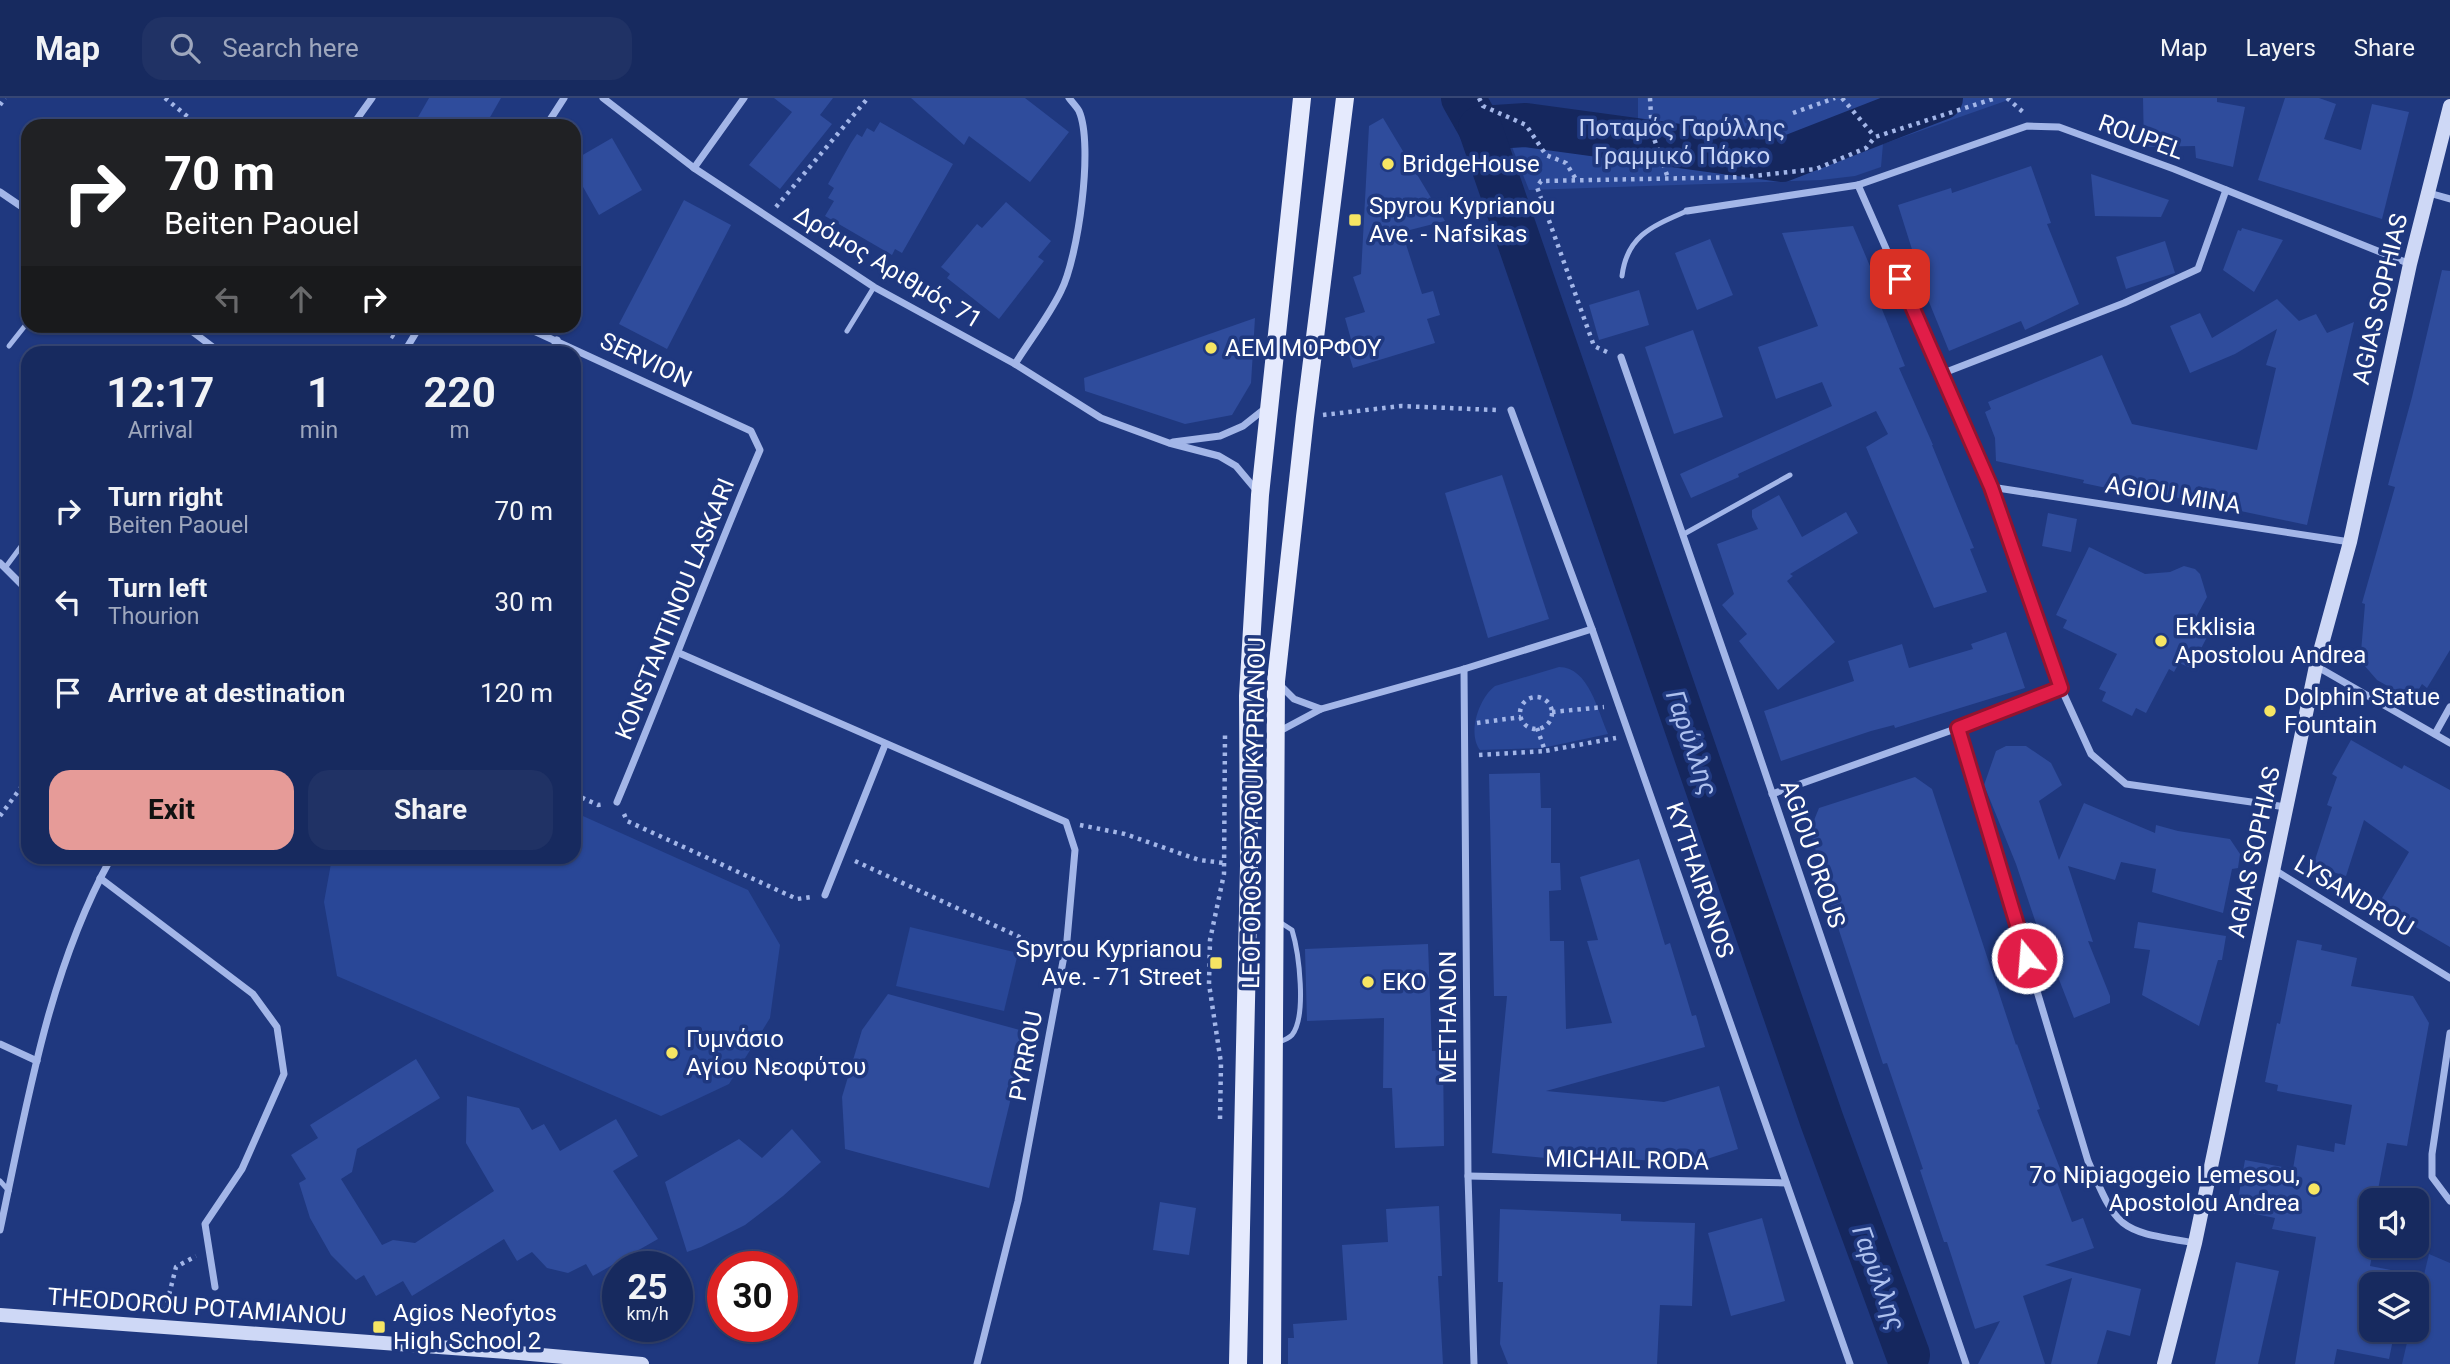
<!DOCTYPE html>
<html lang="en">
<head>
<meta charset="utf-8">
<style>
  :root { --surface:#172a5f; --page:#203265; --text:#f1f3f6; --muted:#9ea7bd; --line:#364674; --accent:#e69b98 }
  body { margin:0; font-family:Roboto,sans-serif; background:var(--page); color:var(--text); height:100vh; display:flex; flex-direction:column; font-size:26px; white-space:nowrap }
  * { box-sizing:border-box; margin:0 }
  p { font-size:23px; color:var(--muted) }
  .icon { flex:none; width:38px; height:38px; fill:none; stroke:currentColor; stroke-width:2; stroke-linecap:round; stroke-linejoin:round }
  .map { position:relative; flex:1; overflow:hidden }
  .details { position:absolute; left:21px; top:248px; width:560px; height:518px; display:flex; flex-direction:column; background:var(--surface); border-radius:21px; box-shadow:0 2px 5px #0004,0 0 0 2px var(--line) }
  .details>* { flex:none }
  .guide { position:absolute; left:21px; top:21px; width:560px; height:214px; border-radius:21px; box-shadow:0 2px 5px #0004,0 0 0 2px var(--line); background:#202124; color:#fff; overflow:hidden }
  .fabs { position:absolute; left:2359px; top:1090px; display:grid; gap:14px }
  .fabs a { display:grid; place-items:center; width:70px; height:70px; border-radius:14px; background:var(--surface); box-shadow:0 2px 5px #0004,0 0 0 2px var(--line); font-size:35px }
  .speed { position:absolute; left:602px; top:1153px; display:flex; gap:14px; font-size:35px; font-weight:700; text-align:center }
  .speed>* { display:grid; place-content:center; width:91px; height:91px; border-radius:50%; background:var(--surface); box-shadow:0 2px 5px #0004,0 0 0 2px var(--line); line-height:1 }
  .speed small { font-size:18px; font-weight:400 }
  .speed .limit { border:10px solid #d22; background:#fff; color:#111 }
  .pin { position:absolute; display:grid; place-items:center; width:60px; height:60px; color:#fff; margin:-30px; border-radius:14px; box-shadow:0 4px 10px #0006 }
  .me { position:absolute; width:77px; margin:-38px; rotate:343deg; stroke-linejoin:round; filter:drop-shadow(0 0 5px #0008) }
  .turn { display:flex; align-items:center; gap:24px; height:147px; padding:0 28px; font-size:32px }
  .turn .icon { width:91px; height:91px; stroke-width:2.5 }
  .turn b { display:block; font-size:49px; line-height:60px }
  .lanes { display:flex; align-items:center; height:66px; padding:0 28px; background:#0003; justify-content:center; gap:35px; direction:ltr }
  .lanes .off { opacity:.35 }
  .eta { display:flex; justify-content:space-evenly; align-items:center; height:119px; text-align:center }
  .eta b { font-size:42px; font-weight:700; line-height:49px }
  .cta { display:flex; gap:14px; margin-top:auto; padding:14px 28px }
  .cta a { flex:1; height:80px; border-radius:21px; background:var(--accent); color:#111; font-size:28px; font-weight:700; line-height:80px; text-align:center }
  .cta a+a { background:var(--page); color:var(--text) }
  ul { padding:0; list-style:none }
  li { display:flex; align-items:center; gap:21px; height:91px; padding:0 28px }
  li div { flex:1 }
  li b { display:block; font-size:26px }
  li em { font-style:normal }
  header { display:flex; align-items:center; gap:42px; box-sizing:border-box; height:98px; padding:0 35px; background:var(--surface); border-bottom:2px solid var(--line) }
  header strong { font-size:33px }
  nav { display:flex; gap:38px; margin-inline-start:auto; font-size:24px }
  .search { width:490px; height:63px; background:var(--page); display:flex; align-items:center; gap:18px; box-sizing:border-box; padding:0 24px; border-radius:21px; color:var(--muted); font-size:26px }
  .map>svg:first-child { display:block }
</style>
</head>
<body>
<header>
<strong>Map</strong>
<div class="search"><svg class="icon" aria-label="search" viewBox="0 0 24 24"><circle cx="10" cy="10" r="6"/><path d="M15 15l6 6"/></svg>Search here</div>
<nav><a>Map</a><a>Layers</a><a>Share</a></nav>
</header>
<div class="map">
<svg width="2450" height="1266" viewBox="0 0 2450 1266">
  <rect width="100%" height="100%" fill="#1f387f"/>
  <g fill="#294797">
    <polygon points="1638,0 2014,0 1883,46 1881,69 1855,78 1821,82 1529,92 1499,16 1638,27"/>
    <path d="M 1559,569 C 1589,569 1598,614 1608,636 L 1542,650 L 1480,652 C 1467,635 1479,600 1495,588 Z"/>
    <polygon points="574,714 748,792 780,847 770,920 729,986 661,1018 337,878 324,804 332,760 574,760"/>
    <polygon points="910,829 1018,855 1004,913 896,888"/>
    <polygon points="2429,1156 2450,1165 2450,1266 2402,1266 2410,1232 2417,1232 2417,1206"/>
  </g>
  <g fill="none" stroke-linecap="round" stroke-linejoin="round">
    <g stroke="#15275e" stroke-width="44">
      <polyline points="1463,0 1480,30 1526,27 1782,62 1941,0"/>
      <polyline points="1480,30 1822,1023 1908,1257"/>
    </g>
  </g>
  <g fill="#2f4c9c">
    <polygon points="429,0 501,0 485,28 413,28"/>
    <polygon points="774,0 833,0 820,17 832,26 780,91 749,67 792,14"/>
    <polygon points="911,0 1025,0 1069,34 1030,84 969,38 964,47"/>
    <polygon points="2143,0 2217,0 2217,4 2245,9 2233,69 2196,60 2195,48 2144,49"/>
    <polygon points="2285,0 2319,0 2336,6 2324,41 2361,52 2372,6 2409,14 2382,121 2258,82"/>
    <polygon points="1383,20 1445,123 1402,134 1422,196 1433,193 1440,217 1427,221 1435,245 1353,270 1346,247 1352,245 1345,220 1365,214 1353,179 1361,176 1369,28"/>
    <polygon points="880,24 953,66 902,155 895,151 892,157 825,118 834,103 828,100 834,90 828,86 851,45 857,36 862,39 867,30 874,34"/>
    <polygon points="612,40 642,92 599,117 574,73 574,62"/>
    <polygon points="2031,68 2051,125 2047,126 2079,206 2025,232 2021,223 1949,253 1927,199 1898,107 1951,90 1952,95"/>
    <polygon points="2091,76 2169,102 2161,119 2095,118"/>
    <polygon points="684,102 731,127 667,251 619,226"/>
    <polygon points="1006,104 1051,143 1038,159 1044,163 999,221 947,180 950,176 941,169 977,126 982,130"/>
    <polygon points="1853,128 1878,187 1873,189 1905,268 1899,270 1933,347 1932,347 1974,450 1970,451 1987,494 1934,510 1866,349 1888,336 1876,313 1738,376 1739,379 1691,400 1680,376 1832,308 1822,284 1776,301 1758,249 1818,228 1782,135"/>
    <polygon points="2242,130 2283,142 2254,194 2223,172 2238,132 2241,133"/>
    <polygon points="1710,141 1733,197 1697,212 1675,155"/>
    <polygon points="2165,143 2175,175 2126,191 2116,159"/>
    <polygon points="2442,172 2450,173 2450,552 2427,590 2422,586 2416,596 2411,593 2407,599 2377,582 2364,567 2361,554 2365,506 2362,505 2395,389 2388,387 2412,299"/>
    <polygon points="1639,192 1649,227 1599,242 1589,207"/>
    <polygon points="2277,201 2299,223 2316,216 2327,235 2354,224 2307,427 2117,387 2116,392 2083,385 2084,382 1996,363 1995,340 1985,314 1991,311 1988,304 2102,257 2132,326 2257,352 2276,270 2266,267 2277,231 2235,256 2190,275 2170,228 2200,215 2212,240"/>
    <polygon points="1255,220 1251,285 1232,317 1185,326 1085,293 1084,280"/>
    <polygon points="1693,232 1723,319 1674,336 1645,249"/>
    <polygon points="1502,377 1549,521 1488,540 1445,395"/>
    <polygon points="1779,397 1802,439 1846,414 1858,435 1790,476 1793,478 1787,483 1835,544 1778,592 1739,543 1747,536 1722,507 1734,496 1717,446 1758,431 1752,419 1752,412"/>
    <polygon points="2048,415 2077,421 2071,454 2042,448"/>
    <polygon points="2089,449 2145,476 2170,474 2184,468 2195,471 2200,476 2207,499 2194,523 2199,526 2195,534 2207,539 2191,570 2179,565 2174,574 2169,571 2146,615 2136,610 2132,618 2102,603 2106,594 2099,591 2117,556 2063,530 2067,522 2056,517"/>
    <polygon points="2006,534 2025,590 1895,630 1894,627 1871,633 1781,663 1764,613 1854,583 1848,563 1902,546 1909,570 1973,551 1971,546"/>
    <polygon points="2351,642 2402,671 2404,667 2450,692 2450,849 2378,807 2409,754 2364,722 2346,778 2313,768 2332,709 2327,707 2337,679 2332,676"/>
    <polygon points="2006,648 2026,648 2051,665 2062,687 2039,703 2059,762 2084,705 2155,735 2156,727 2178,733 2230,741 2240,756 2238,770 2232,771 2223,815 2152,794 2156,771 2121,764 2115,782 2068,768 2093,844 2088,843 2110,898 2110,905 2074,920 2053,866 2050,867 2016,766 1984,687 1996,653"/>
    <polygon points="1540,675 1541,710 1551,710 1551,765 1560,765 1561,792 1549,793 1550,843 1564,843 1566,931 1612,925 1587,843 1598,842 1580,779 1639,761 1665,847 1670,845 1692,918 1696,917 1705,949 1546,993 1664,1004 1719,988 1738,1051 1679,1070 1678,1065 1617,1060 1558,1055 1557,1061 1492,1055 1507,898 1494,898 1489,676"/>
    <polygon points="1915,679 1932,691 2016,947 2017,946 2040,1011 2037,1012 2061,1073 2054,1076 2072,1124 2083,1120 2094,1150 2045,1167 2141,1191 2130,1238 2107,1232 2097,1266 2051,1266 2072,1180 2023,1198 2045,1266 1978,1266 2000,1223 1975,1231 1947,1144 1944,1144 1920,1072 1923,1071 1887,965 1883,966 1831,808 1810,732 1819,710"/>
    <polygon points="2138,824 2226,838 2222,862 2218,862 2199,928 2142,897 2150,852 2134,850"/>
    <polygon points="2297,842 2322,847 2321,852 2357,860 2351,888 2413,898 2429,925 2407,1048 2387,1045 2376,1102 2371,1102 2371,1148 2374,1148 2370,1168 2417,1177 2416,1186 2371,1186 2371,1232 2395,1232 2389,1261 2337,1251 2334,1266 2295,1266 2316,1139 2272,1131 2275,1120 2236,1112 2245,1062 2293,1071 2297,1047 2334,1054 2335,1045 2345,1047 2352,1007 2277,993 2278,987 2265,984 2277,925 2280,926"/>
    <polygon points="1428,846 1432,953 1443,953 1444,1048 1395,1050 1392,990 1383,990 1384,920 1307,923 1305,851"/>
    <polygon points="888,896 1027,934 989,1090 845,1051 842,999 862,932"/>
    <polygon points="416,961 440,1000 357,1051 352,1074 341,1081 382,1147 393,1142 415,1145 494,1093 466,1045 467,998 519,1010 532,1032 544,1026 560,1053 616,1021 638,1058 613,1073 658,1141 593,1178 586,1166 568,1175 547,1170 532,1154 517,1163 504,1141 412,1198 403,1183 376,1198 364,1177 356,1182 331,1157 310,1120 299,1085 306,1081 291,1057 318,1040 310,1027"/>
    <polygon points="792,1031 821,1064 783,1098 745,1127 701,1149 687,1154 665,1084 739,1041 762,1060"/>
    <polygon points="1160,1104 1196,1110 1189,1157 1153,1152"/>
    <polygon points="1439,1108 1442,1178 1438,1178 1443,1266 1288,1266 1288,1240 1294,1240 1293,1226 1347,1222 1342,1147 1388,1144 1386,1111"/>
    <polygon points="1500,1111 1621,1116 1621,1123 1695,1125 1692,1208 1660,1207 1657,1266 1508,1266 1500,1246 1503,1184 1498,1184"/>
    <polygon points="1762,1120 1785,1203 1731,1218 1708,1135"/>
    <polygon points="2236,1164 2279,1173 2258,1266 2215,1266"/>
  </g>
  <g fill="none" stroke-linecap="round" stroke-linejoin="round">
    <g stroke="#a3b6e8" stroke-width="4.5" stroke-dasharray="3.5 5" stroke-linecap="butt">
      <polyline points="165,0 199,28"/>
      <polyline points="1479,0 1483,8 1526,27 1546,57 1566,65 1577,83"/>
      <polyline points="1650,0 1652,35 1668,80"/>
      <polyline points="1842,0 1875,39"/>
      <polyline points="2007,0 2023,14"/>
      <polyline points="0,7 5,0"/>
      <polyline points="1793,15 1835,0"/>
      <polyline points="776,109 868,0"/>
      <polyline points="377,228 395,240"/>
      <polyline points="1607,254 1594,248 1537,89 1541,83 1744,79 1816,71 1866,50 1875,39 1996,0"/>
      <polyline points="1323,317 1401,308 1496,312"/>
      <circle cx="1536" cy="615" r="16"/>
      <polyline points="1552,614 1604,609"/>
      <polyline points="1477,625 1521,619"/>
      <polyline points="1537,630 1545,653 1616,640"/>
      <polyline points="1479,657 1545,653"/>
      <polyline points="574,696 598,707 605,706"/>
      <polyline points="624,716 627,723 797,801 811,799"/>
      <polyline points="0,718 28,680"/>
      <polyline points="1080,727 1125,736 1199,762 1224,765"/>
      <polyline points="253,760 262,765"/>
      <polyline points="855,763 1050,853"/>
      <polyline points="1220,1021 1221,965 1209,886 1210,842 1224,776 1225,637"/>
      <polyline points="165,1213 176,1169 196,1158"/>
    </g>
    <g stroke="#a3b6e8" stroke-width="5">
      <path d="M 1622,178 C 1627,137 1653,128 1687,113"/>
      <polyline points="847,233 874,189"/>
      <polyline points="9,248 28,224"/>
      <polyline points="1684,436 1790,377"/>
      <polyline points="5,470 28,439"/>
      <path d="M 1277,945 C 1282,943 1288,941 1292,937 C 1307,918 1299,855 1292,832 L 1278,823"/>
      <polyline points="0,1083 9,1093"/>
    </g>
    <g stroke="#a3b6e8" stroke-width="7">
      <polyline points="603,0 694,70 874,189 1015,266 1101,320 1169,345 1219,358 1236,368 1257,393"/>
      <polyline points="352,28 372,0"/>
      <polyline points="546,28 564,0"/>
      <polyline points="694,70 744,0"/>
      <polyline points="1858,87 1991,389 2061,590 2091,656 2126,686 2286,709"/>
      <polyline points="0,94 28,113"/>
      <polyline points="2429,95 2450,101"/>
      <polyline points="1687,113 1858,87 2027,28 2059,29 2174,71 2410,166"/>
      <polyline points="185,228 222,256"/>
      <path d="M 523,228 L 751,333 L 760,352 C 710,468 666,587 617,704"/>
      <polyline points="403,256 420,228"/>
      <polyline points="551,256 557,242"/>
      <polyline points="1621,259 1749,627 1966,1266"/>
      <path d="M 1015,266 C 1030,242 1049,218 1061,193 C 1078,160 1094,47 1079,13 C 1077,9 1072,4 1069,0"/>
      <polyline points="1941,276 2124,205 2198,171 2226,92"/>
      <polyline points="1511,312 1592,531 1850,1266"/>
      <polyline points="1173,344 1220,338 1243,328 1267,309"/>
      <polyline points="1991,389 2350,444"/>
      <polyline points="0,465 28,493"/>
      <polyline points="679,555 1066,724 1075,752 1067,842 1018,1103 977,1266"/>
      <polyline points="2316,568 2450,645"/>
      <polyline points="1464,571 1468,1078 1474,1266"/>
      <polyline points="1280,587 1294,601 1321,611"/>
      <path d="M 1958,630 L 2088,1063 C 2119,1135 2119,1132 2195,1145"/>
      <polyline points="1278,634 1321,611 1464,571 1592,531"/>
      <polyline points="2435,636 2450,609"/>
      <polyline points="1772,696 1958,630 2061,590"/>
      <polyline points="2273,771 2450,880"/>
      <polyline points="100,780 253,896 277,929 284,976 242,1071 205,1126 215,1189"/>
      <polyline points="825,797 885,647"/>
      <polyline points="2450,935 2432,1056 2432,1079 2450,1103"/>
      <polyline points="0,946 37,963"/>
      <polyline points="1468,1078 1786,1085"/>
      <path d="M 0,1132 C 27,1006 48,874 111,760"/>
    </g>
    <g stroke="#ced8f6" stroke-width="14">
      <polyline points="0,1217 519,1255 642,1266"/>
      <polyline points="2164,1266 2195,1145 2316,568 2350,444 2410,166 2450,8"/>
    </g>
    <g stroke="#e5eafd" stroke-width="18">
      <polyline points="1238,1266 1249,768 1248,598 1260,397 1302,0"/>
      <polyline points="1272,1266 1276,583 1305,319 1345,0"/>
    </g>
  </g>
  <g fill="none" stroke-linecap="round" stroke-linejoin="round">
    <g stroke="#92132f" stroke-width="18">
      <polyline id="route" points="1900,181 1991,389 2061,590 1958,630 2027,860"/>
    </g>
    <use href="#route" stroke="#e11d48" stroke-width="12"/>
  </g>
  <g fill="#f6e563" stroke="#1f387f" stroke-width="2.5">
    <circle cx="1388" cy="66" r="7"/>
    <rect x="1348" y="115" width="14" height="14" rx="3.5"/>
    <circle cx="1211" cy="250" r="7"/>
    <circle cx="2161" cy="543" r="7"/>
    <circle cx="2270" cy="613" r="7"/>
    <rect x="1209" y="858" width="14" height="14" rx="3.5"/>
    <circle cx="1368" cy="884" r="7"/>
    <circle cx="672" cy="955" r="7"/>
    <circle cx="2314" cy="1091" r="7"/>
    <rect x="372" y="1222" width="14" height="14" rx="3.5"/>
  </g>
  <g text-anchor="middle" stroke-width="7" stroke-linejoin="round" paint-order="stroke">
    <g font-size="24" fill="#c7d4f6" stroke="#1f387f">
      <text x="1682" y="38">Ποταμός Γαρύλλης<tspan x="1682" dy="28">Γραμμικό Πάρκο</tspan></text>
    </g>
    <g font-size="24" fill="#fff" stroke="#1f387f">
      <text transform="translate(2141 39) rotate(20)" y="8">ROUPEL</text>
      <text transform="translate(888 169) rotate(31)" y="8">Δρόμος Αριθμός 71</text>
      <text transform="translate(2380 201) rotate(-77)" y="8">AGIAS SOPHIAS</text>
      <text transform="translate(646 262) rotate(25)" y="8">SERVION</text>
      <text transform="translate(2173 397) rotate(9)" y="8">AGIOU MINA</text>
      <text transform="translate(675 511) rotate(-68)" y="8">KONSTANTINOU LASKARI</text>
      <text transform="translate(1254 715) rotate(-89)" y="8">LEOFOROS SPYROU KYPRIANOU</text>
      <text transform="translate(2254 754) rotate(-78)" y="8">AGIAS SOPHIAS</text>
      <text transform="translate(1813 756) rotate(71)" y="8">AGIOU OROUS</text>
      <text transform="translate(1700 782) rotate(71)" y="8">KYTHAIRONOS</text>
      <text transform="translate(2354 798) rotate(31)" y="8">LYSANDROU</text>
      <text transform="translate(1448 919) rotate(-90)" y="8">METHANON</text>
      <text transform="translate(1026 958) rotate(-79)" y="8">PYRROU</text>
      <text transform="translate(1627 1062) rotate(1)" y="8">MICHAIL RODA</text>
      <text transform="translate(197 1209) rotate(4)" y="8">THEODOROU POTAMIANOU</text>
    </g>
    <g font-size="24" fill="#fff" stroke="#1f387f" text-anchor="start">
      <text x="1402" y="74">BridgeHouse</text>
      <text x="1369" y="116">Spyrou Kyprianou<tspan x="1369" dy="28">Ave. - Nafsikas</tspan></text>
      <text x="1225" y="258">ΑΕΜ ΜΟΡΦΟΥ</text>
      <text x="2175" y="537">Ekklisia<tspan x="2175" dy="28">Apostolou Andrea</tspan></text>
      <text x="2284" y="607">Dolphin Statue<tspan x="2284" dy="28">Fountain</tspan></text>
      <text x="1202" y="859" text-anchor="end">Spyrou Kyprianou<tspan x="1202" dy="28">Ave. - 71 Street</tspan></text>
      <text x="1382" y="892">EKO</text>
      <text x="686" y="949">Γυμνάσιο<tspan x="686" dy="28">Αγίου Νεοφύτου</tspan></text>
      <text x="2300" y="1085" text-anchor="end">7o Nipiagogeio Lemesou,<tspan x="2300" dy="28">Apostolou Andrea</tspan></text>
      <text x="393" y="1223">Agios Neofytos<tspan x="393" dy="28">High School 2</tspan></text>
    </g>
    <g font-size="26" font-style="italic" fill="#aec1ef" stroke="#1f387f">
      <text transform="translate(1692 645) rotate(71)" y="9">Γαρύλλης</text>
      <text transform="translate(1879 1180) rotate(70)" y="9">Γαρύλλης</text>
    </g>
  </g>
</svg>
<div class="fabs">
<a><svg class="icon" aria-label="sound" viewBox="0 0 24 24"><path d="M4 9h4l5-4v14l-5-4H4zM17 9q2 3 0 6"/></svg></a>
<a><svg class="icon" aria-label="layers" viewBox="0 0 24 24"><path d="M12 4l9 5-9 5-9-5zM3 14l9 5 9-5"/></svg></a>
</div>
<div class="speed"><div>25<small>km/h</small></div><div class="limit">30</div></div>
<div class="pin" style="left:1900px;top:181px;background:#d93025"><svg class="icon" aria-label="arrive" viewBox="0 0 24 24"><path d="M6 21V4h12l-3 4 3 4H6"/></svg></div>
<svg class="me" style="left:2027px;top:860px" viewBox="-20 -20 40 40"><circle r="17" fill="#e11d48" stroke="#fff" stroke-width="3"/><path d="M0-11L8 9 0 5-8 9z" fill="#fff"/></svg>
<div class="guide">
<div class="turn"><svg class="icon" aria-label="right" viewBox="0 0 24 24"><path d="M7 20v-9h11M14 6l5 5-5 5"/></svg><div><b>70 m</b>Beiten Paouel</div></div>
<div class="lanes"><svg class="icon off" aria-label="left" viewBox="0 0 24 24"><path d="M17 20v-9H6M10 6l-5 5 5 5"/></svg><svg class="icon off" aria-label="ahead" viewBox="0 0 24 24"><path d="M12 20V5M6 11l6-6 6 6"/></svg><svg class="icon" aria-label="right" viewBox="0 0 24 24"><path d="M7 20v-9h11M14 6l5 5-5 5"/></svg></div>
</div>
<section class="details">
<div class="eta">
<div><b>12:17</b><p>Arrival</p></div>
<div><b>1</b><p>min</p></div>
<div><b>220</b><p>m</p></div>
</div>
<ul>
<li><svg class="icon" aria-label="right" viewBox="0 0 24 24"><path d="M7 20v-9h11M14 6l5 5-5 5"/></svg><div><b>Turn right</b><p>Beiten Paouel</p></div><em>70 m</em></li>
<li><svg class="icon" aria-label="left" viewBox="0 0 24 24"><path d="M17 20v-9H6M10 6l-5 5 5 5"/></svg><div><b>Turn left</b><p>Thourion</p></div><em>30 m</em></li>
<li><svg class="icon" aria-label="arrive" viewBox="0 0 24 24"><path d="M6 21V4h12l-3 4 3 4H6"/></svg><div><b>Arrive at destination</b></div><em>120 m</em></li>
</ul>
<div class="cta"><a>Exit</a><a>Share</a></div>
</section>
</div>
</body>
</html>
